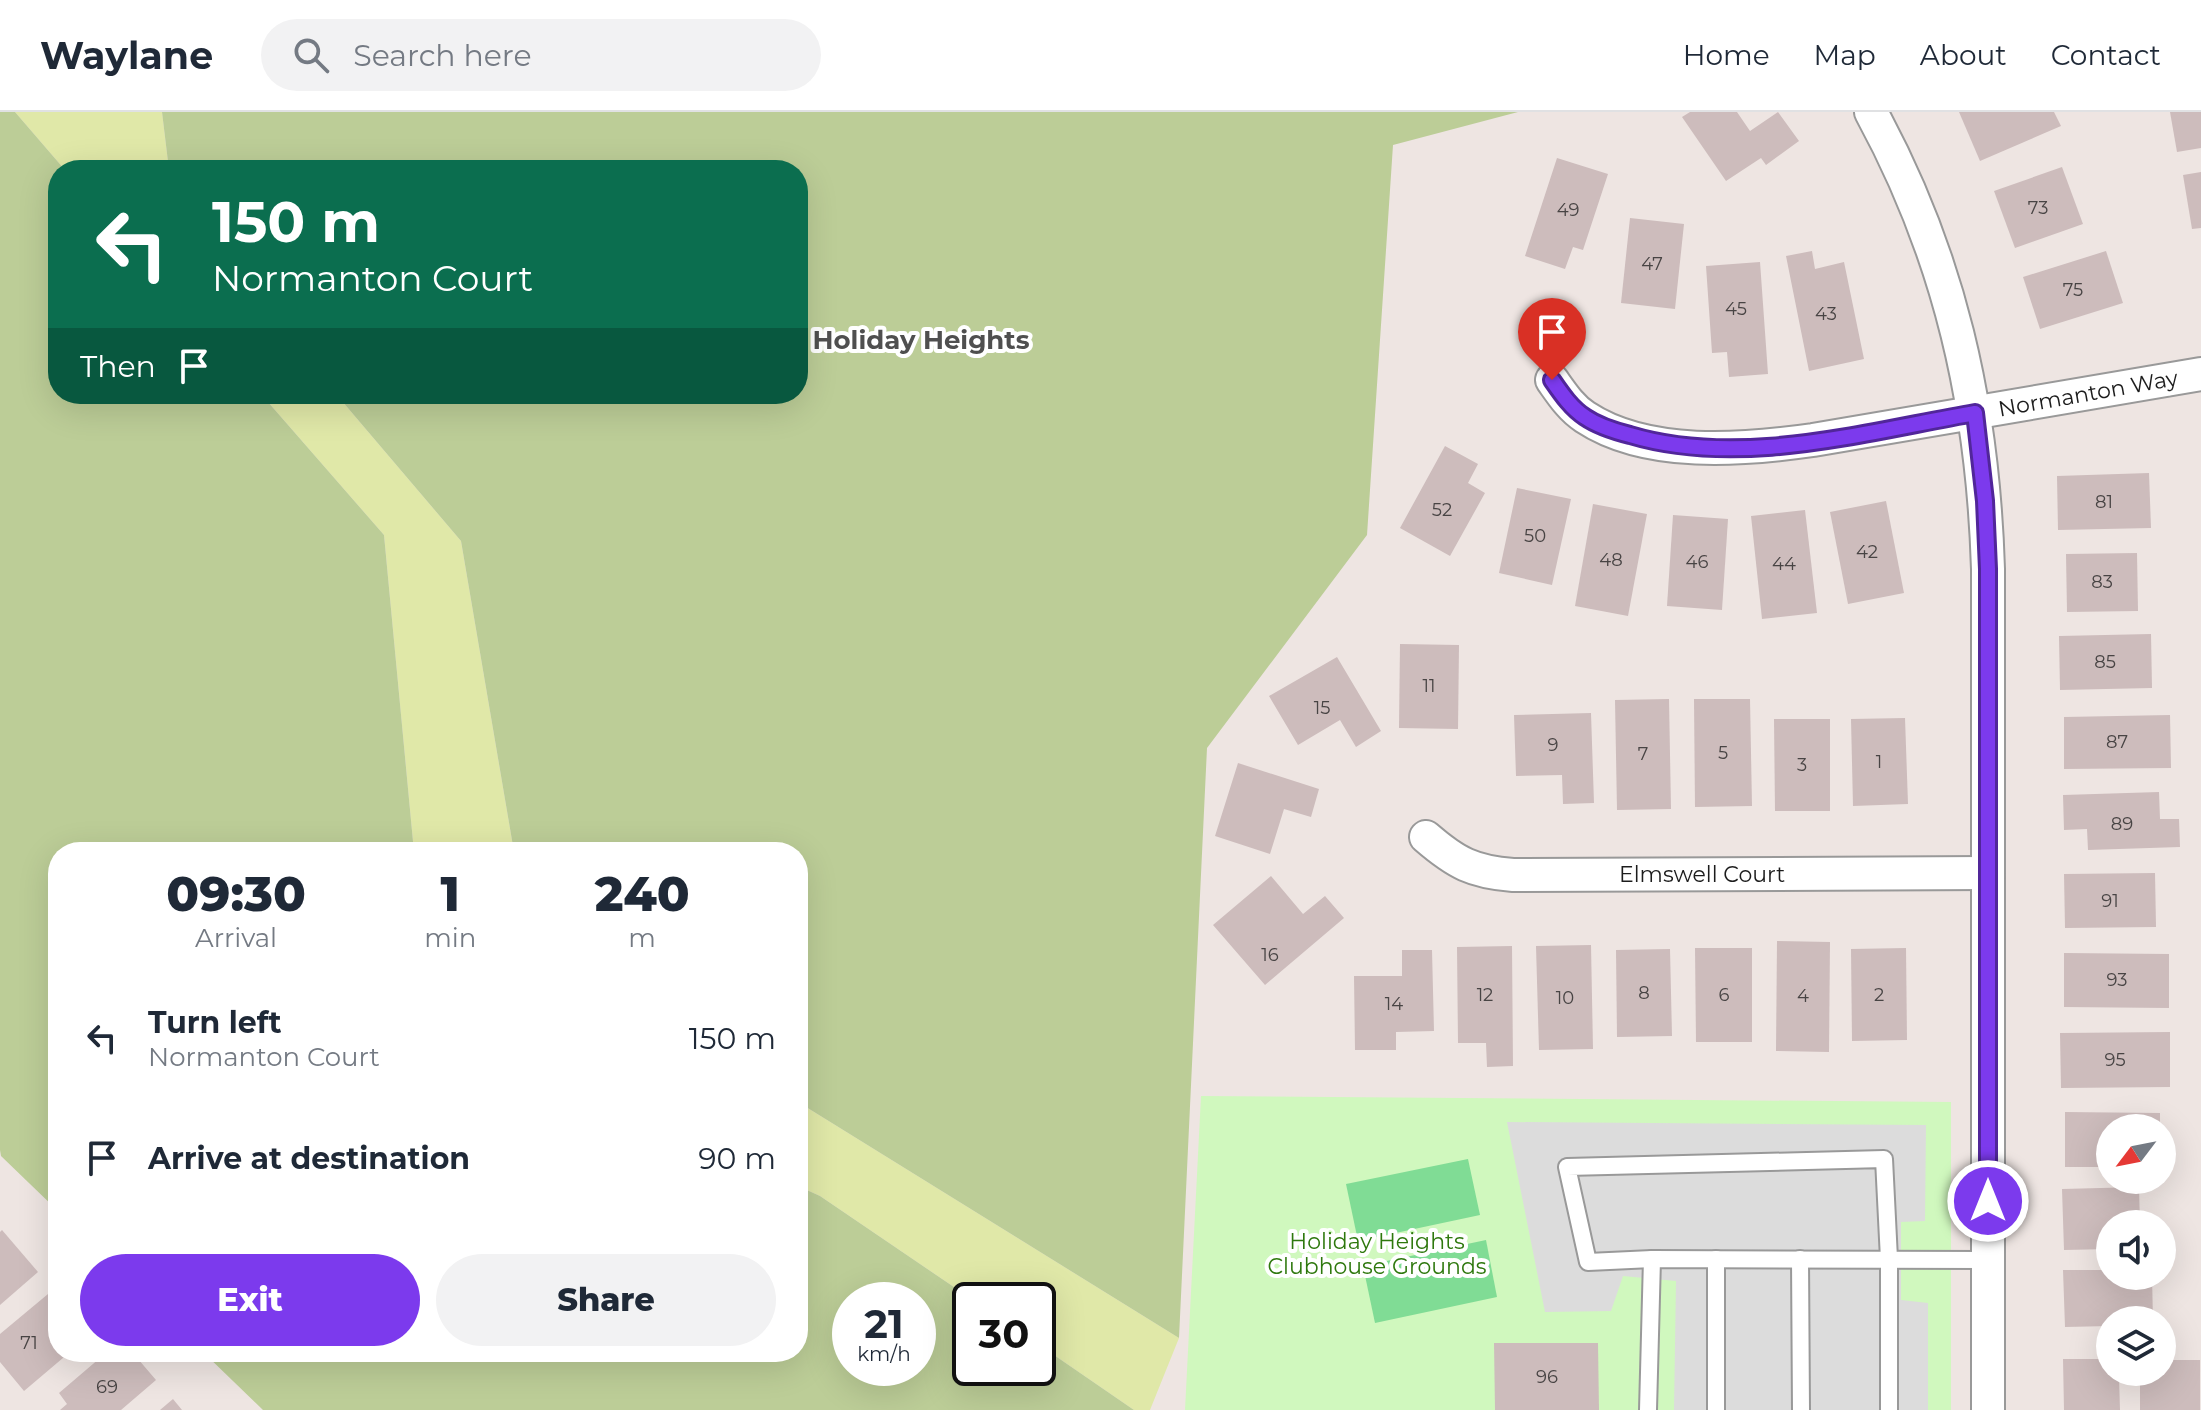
<!DOCTYPE html>
<html lang="en">
<head>
<meta charset="utf-8">
<style>
  :root { --surface:#fff; --page:#f2f2f3; --text:#1f2937; --muted:#747a83; --line:#e0e1e3; --accent:#7c3aed }
  body { margin:0; font-family:Montserrat,sans-serif; background:var(--page); color:var(--text); height:100vh; display:flex; flex-direction:column; font-size:30px; white-space:nowrap }
  * { box-sizing:border-box; margin:0 }
  p { font-size:26px; color:var(--muted) }
  .icon { flex:none; width:44px; height:44px; fill:none; stroke:currentColor; stroke-width:2; stroke-linecap:round; stroke-linejoin:round }
  .map { position:relative; flex:1; overflow:hidden }
  .details { position:absolute; left:48px; top:730px; width:760px; height:520px; display:flex; flex-direction:column; background:var(--surface); border-radius:32px; box-shadow:0 8px 32px #0002 }
  .details>* { flex:none }
  .top-card { position:absolute; left:48px; top:48px; width:760px; height:244px; border-radius:32px; box-shadow:0 8px 32px #0002; background:#0b6e4f; color:#fff; overflow:hidden }
  .needle { width:52px; rotate:238deg }
  .controls { position:absolute; left:2096px; top:1002px; display:grid; gap:16px }
  .controls a { display:grid; place-items:center; width:80px; height:80px; border-radius:50%; background:var(--surface); box-shadow:0 8px 32px #0002; font-size:40px }
  .speed { position:absolute; left:832px; top:1170px; display:flex; gap:16px; font-size:40px; font-weight:700; text-align:center }
  .speed>* { display:grid; place-content:center; width:104px; height:104px; border-radius:50%; background:var(--surface); box-shadow:0 8px 32px #0002; line-height:1 }
  .speed small { font-size:20px; font-weight:400 }
  .speed .limit { border:4px solid #111; border-radius:12px; background:#fff; color:#111 }
  .pin { position:absolute; display:grid; place-items:center; width:68px; height:68px; color:#fff; margin:-82px -34px; border-radius:50% 50% 50% 0; rotate:-45deg; box-shadow:0 0 8px #0007 }
  .pin .icon { rotate:45deg }
  .me { position:absolute; width:88px; margin:-44px; rotate:0deg; stroke-linejoin:round; filter:drop-shadow(0 0 6px #0008) }
  .turn { display:flex; align-items:center; gap:28px; height:168px; padding:0 32px; font-size:36px }
  .turn .icon { width:104px; height:104px; stroke-width:2.5 }
  .turn b { display:block; font-size:56px; line-height:68px }
  .then { display:flex; align-items:center; height:76px; padding:0 32px; background:#0003; gap:16px; font-size:30px }
  .eta { display:flex; justify-content:space-evenly; align-items:center; height:136px; text-align:center }
  .eta b { font-size:48px; font-weight:800; line-height:56px }
  .action { display:flex; gap:16px; margin-top:auto; padding:16px 32px }
  .action a { flex:1; height:92px; border-radius:48px; background:var(--accent); color:#fff; font-size:32px; font-weight:800; line-height:92px; text-align:center }
  .action a+a { background:var(--page); color:var(--text) }
  ul { padding:0; list-style:none }
  li { display:flex; align-items:center; gap:24px; height:120px; padding:0 32px }
  li div { flex:1 }
  li b { display:block; font-size:30px }
  li em { font-style:normal }
  header { display:flex; align-items:center; gap:48px; box-sizing:border-box; height:112px; padding:0 40px; background:var(--surface); border-bottom:2px solid var(--line) }
  header strong { font-size:38px }
  nav { display:flex; gap:44px; margin-inline-start:auto; font-size:28px }
  .search { width:560px; height:72px; background:var(--page); display:flex; align-items:center; gap:20px; box-sizing:border-box; padding:0 28px; border-radius:44px; color:var(--muted); font-size:30px }
  .map>svg:first-child { display:block }
</style>
</head>
<body>
<header>
<strong>Waylane</strong>
<div class="search"><svg class="icon" aria-label="search" viewBox="0 0 24 24"><circle cx="10" cy="10" r="6"/><path d="M15 15l6 6"/></svg>Search here</div>
<nav><a>Home</a><a>Map</a><a>About</a><a>Contact</a></nav>
</header>
<div class="map">
<svg width="2201" height="1298" viewBox="0 0 2201 1298">
  <rect width="100%" height="100%" fill="#eee5e2"/>
  <g fill="#e0e8a8">
    <polygon points="15,0 162,0 169,58 65,58"/>
    <polygon points="261,282 336,282 461,429 514,740 414,740 384,423"/>
    <polygon points="798,990 1179,1226 1150,1298 1134,1298 1038,1232 1038,1188 973,1188 820,1084 798,1074"/>
  </g>
  <g fill="#bccd97" fill-rule="evenodd">
    <polygon points="0,0 15,0 65,58 58,58 58,282 261,282 384,423 414,740 58,740 58,1099 1,1044 0,1038"/>
    <polygon points="162,0 1518,0 1393,33 1367,423 1207,636 1179,1226 798,990 798,740 514,740 461,429 336,282 798,282 798,58 169,58"/>
    <path d="M 798,1074 L 820,1084 L 973,1188 L 970,1188 L 970,1256 L 1038,1256 L 1038,1232 L 1134,1298 L 263,1298 L 203,1240 L 798,1240 ZM 850,1188 L 918,1188 L 918,1256 L 850,1256 Z"/>
  </g>
  <polygon fill="#d0f8be" points="1201,984 1951,990 1951,1298 1185,1298"/>
  <g fill="#80dc95">
    <polygon points="1468,1047 1480,1103 1358,1129 1346,1072"/>
    <polygon points="1486,1128 1497,1185 1375,1211 1363,1154"/>
  </g>
  <polygon fill="#dcdcdc" points="1507,1010 1926,1013 1925,1109 1901,1110 1901,1188 1928,1191 1928,1298 1674,1298 1676,1169 1623,1164 1611,1199 1545,1200"/>
  <g fill="#cdbcbc">
    <polygon points="1690,0 1737,0 1750,19 1778,0 1799,29 1766,53 1761,46 1726,69 1682,5"/>
    <polygon points="1959,0 2054,0 2061,14 1980,49"/>
    <polygon points="2170,0 2201,0 2201,36 2177,40"/>
    <polygon points="1557,46 1608,62 1583,138 1573,135 1565,157 1525,144"/>
    <polygon points="2062,55 2083,112 2015,136 1994,79"/>
    <polygon points="2201,60 2201,116 2192,117 2183,63"/>
    <polygon points="1630,106 1684,112 1675,197 1621,191"/>
    <polygon points="1812,139 1815,157 1844,150 1864,247 1809,259 1786,144"/>
    <polygon points="2106,139 2123,191 2040,217 2023,165"/>
    <polygon points="1760,150 1768,262 1729,265 1727,240 1712,241 1706,154"/>
    <polygon points="1445,334 1478,352 1468,371 1485,381 1450,444 1400,416"/>
    <polygon points="2149,361 2151,416 2058,418 2057,364"/>
    <polygon points="1517,376 1571,387 1552,473 1499,461"/>
    <polygon points="1886,389 1904,481 1848,492 1830,400"/>
    <polygon points="1593,392 1647,402 1628,504 1575,494"/>
    <polygon points="1805,398 1817,501 1762,507 1751,404"/>
    <polygon points="1673,403 1728,407 1722,498 1667,494"/>
    <polygon points="2137,441 2138,499 2067,500 2066,442"/>
    <polygon points="2151,522 2152,576 2060,578 2059,524"/>
    <polygon points="1400,532 1459,533 1458,617 1399,616"/>
    <polygon points="1337,545 1381,619 1356,635 1340,608 1298,633 1269,584"/>
    <polygon points="1669,587 1671,697 1617,698 1615,588"/>
    <polygon points="1694,587 1750,587 1752,694 1695,695"/>
    <polygon points="1591,601 1594,691 1563,692 1562,663 1516,664 1514,603"/>
    <polygon points="2170,603 2171,656 2064,657 2064,605"/>
    <polygon points="1905,606 1908,692 1853,694 1851,607"/>
    <polygon points="1774,607 1830,607 1830,699 1775,699"/>
    <polygon points="1238,651 1319,677 1311,705 1284,697 1270,742 1215,724"/>
    <polygon points="2159,680 2160,707 2179,707 2180,735 2088,738 2087,717 2064,718 2063,683"/>
    <polygon points="2155,761 2156,815 2065,816 2064,762"/>
    <polygon points="1271,764 1303,802 1325,784 1344,806 1265,873 1213,813"/>
    <polygon points="1777,829 1830,830 1829,940 1776,939"/>
    <polygon points="1591,833 1593,937 1539,938 1536,834"/>
    <polygon points="1512,834 1513,954 1487,955 1486,931 1458,931 1457,835"/>
    <polygon points="1695,836 1752,836 1752,930 1696,930"/>
    <polygon points="1906,836 1907,928 1852,929 1851,837"/>
    <polygon points="1670,837 1672,924 1617,925 1616,838"/>
    <polygon points="1402,838 1432,838 1434,919 1396,920 1396,938 1355,938 1354,864 1402,864"/>
    <polygon points="2064,841 2169,842 2169,896 2064,895"/>
    <polygon points="2170,920 2170,975 2061,976 2060,921"/>
    <polygon points="2065,1000 2160,1001 2160,1016 2110,1016 2110,1055 2065,1055"/>
    <polygon points="2139,1075 2140,1112 2110,1112 2110,1137 2064,1138 2062,1077"/>
    <polygon points="2,1118 38,1160 0,1193 0,1120"/>
    <polygon points="2063,1158 2110,1158 2110,1164 2152,1164 2153,1208 2110,1208 2110,1214 2065,1215"/>
    <polygon points="54,1177 58,1181 58,1240 70,1240 24,1279 0,1250 0,1222"/>
    <polygon points="1494,1231 1598,1231 1599,1298 1495,1298"/>
    <polygon points="107,1240 132,1240 156,1268 121,1298 60,1298 67,1292 59,1281"/>
    <polygon points="2063,1247 2110,1247 2112,1265 2119,1265 2120,1298 2064,1298"/>
    <polygon points="2162,1248 2200,1248 2200,1298 2140,1298 2140,1260 2162,1260"/>
    <polygon points="173,1287 182,1298 160,1298"/>
  </g>
  <g fill="none" stroke-linecap="round" stroke-linejoin="round">
    <g stroke="#999" stroke-width="20">
      <g id="service">
        <polyline points="1652,1147 1588,1150 1567,1055 1884,1047 1889,1147 1889,1298"/>
        <polyline points="1800,1147 1801,1298"/>
        <polyline points="1648,1298 1652,1147 1987,1148"/>
        <polyline points="1716,1298 1716,1147"/>
      </g>
    </g>
    <g stroke="#999" stroke-width="36">
      <g id="minor">
        <path d="M 1871,0 C 1950,145 1983,293 1988,457 L 1988,1298"/>
        <path d="M 1552,268 C 1562,282 1571,296 1585,305 C 1647,346 1743,338 1813,328 L 2201,262"/>
        <path d="M 1426,725 C 1456,751 1473,760 1513,763 L 1988,761"/>
      </g>
    </g>
    <use href="#service" stroke="#fff" stroke-width="16"/>
    <use href="#minor" stroke="#fff" stroke-width="32"/>
  </g>
  <g fill="none" stroke-linecap="round" stroke-linejoin="round">
    <g stroke="#51269a" stroke-width="20">
      <path id="route" d="M 1552,268 C 1561,281 1571,296 1585,305 C 1598,314 1614,319 1630,323 C 1740,356 1865,320 1975,301 L 1985,389 L 1988,457 L 1988,1089"/>
    </g>
    <use href="#route" stroke="#7c3aed" stroke-width="14"/>
  </g>
  <g text-anchor="middle" stroke-width="8" stroke-linejoin="round" paint-order="stroke">
    <g font-size="18" fill="#484444">
      <text x="2038" y="102">73</text>
      <text x="1568" y="104">49</text>
      <text x="1652" y="158">47</text>
      <text x="2073" y="184">75</text>
      <text x="1736" y="203">45</text>
      <text x="1826" y="208">43</text>
      <text x="2104" y="396">81</text>
      <text x="1442" y="404">52</text>
      <text x="1535" y="430">50</text>
      <text x="1867" y="446">42</text>
      <text x="1611" y="454">48</text>
      <text x="1697" y="456">46</text>
      <text x="1784" y="458">44</text>
      <text x="2102" y="476">83</text>
      <text x="2105" y="556">85</text>
      <text x="1429" y="580">11</text>
      <text x="1322" y="602">15</text>
      <text x="2117" y="636">87</text>
      <text x="1553" y="639">9</text>
      <text x="1723" y="647">5</text>
      <text x="1643" y="648">7</text>
      <text x="1879" y="656">1</text>
      <text x="1802" y="659">3</text>
      <text x="2122" y="718">89</text>
      <text x="2110" y="795">91</text>
      <text x="1270" y="849">16</text>
      <text x="2117" y="874">93</text>
      <text x="1644" y="887">8</text>
      <text x="1485" y="889">12</text>
      <text x="1724" y="889">6</text>
      <text x="1879" y="889">2</text>
      <text x="1803" y="890">4</text>
      <text x="1565" y="892">10</text>
      <text x="1394" y="898">14</text>
      <text x="2115" y="954">95</text>
      <text x="29" y="1237">71</text>
      <text x="1547" y="1271">96</text>
      <text x="107" y="1281">69</text>
    </g>
    <g font-size="22" fill="#1c1c1c" stroke="#fff">
      <text transform="translate(2088 281) rotate(-10)" y="8">Normanton Way</text>
      <text x="1702" y="770">Elmswell Court</text>
    </g>
    <g font-size="22" fill="#2e780d" stroke="#fff">
      <text x="1377" y="1137">Holiday Heights<tspan x="1377" dy="25">Clubhouse Grounds</tspan></text>
    </g>
    <g font-size="26" font-weight="bold" fill="#4f4f4f" stroke="#fff">
      <text x="921" y="237">Holiday Heights</text>
    </g>
  </g>
</svg>
<div class="controls">
<a><svg class="needle" viewBox="-14 -14 28 28"><path d="M0-13l5 13h-10z" fill="#e53935"/><path d="M0 13l5-13h-10z" fill="#747a83"/></svg></a>
<a><svg class="icon" aria-label="sound" viewBox="0 0 24 24"><path d="M4 9h4l5-4v14l-5-4H4zM17 9q2 3 0 6"/></svg></a>
<a><svg class="icon" aria-label="layers" viewBox="0 0 24 24"><path d="M12 4l9 5-9 5-9-5zM3 14l9 5 9-5"/></svg></a>
</div>
<div class="speed"><div>21<small>km/h</small></div><div class="limit">30</div></div>
<div class="pin" style="left:1552px;top:268px;background:#d93025"><svg class="icon" aria-label="arrive" viewBox="0 0 24 24"><path d="M6 21V4h12l-3 4 3 4H6"/></svg></div>
<svg class="me" style="left:1988px;top:1089px" viewBox="-20 -20 40 40"><circle r="17" fill="#7c3aed" stroke="#fff" stroke-width="3"/><path d="M0-11L8 9 0 5-8 9z" fill="#fff"/></svg>
<div class="top-card">
<div class="turn"><svg class="icon" aria-label="left" viewBox="0 0 24 24"><path d="M17 20v-9H6M10 6l-5 5 5 5"/></svg><div><b>150 m</b>Normanton Court</div></div>
<div class="then">Then<svg class="icon" aria-label="arrive" viewBox="0 0 24 24"><path d="M6 21V4h12l-3 4 3 4H6"/></svg></div>
</div>
<section class="details">
<div class="eta">
<div><b>09:30</b><p>Arrival</p></div>
<div><b>1</b><p>min</p></div>
<div><b>240</b><p>m</p></div>
</div>
<ul>
<li><svg class="icon" aria-label="left" viewBox="0 0 24 24"><path d="M17 20v-9H6M10 6l-5 5 5 5"/></svg><div><b>Turn left</b><p>Normanton Court</p></div><em>150 m</em></li>
<li><svg class="icon" aria-label="arrive" viewBox="0 0 24 24"><path d="M6 21V4h12l-3 4 3 4H6"/></svg><div><b>Arrive at destination</b></div><em>90 m</em></li>
</ul>
<div class="action"><a>Exit</a><a>Share</a></div>
</section>
</div>
</body>
</html>
